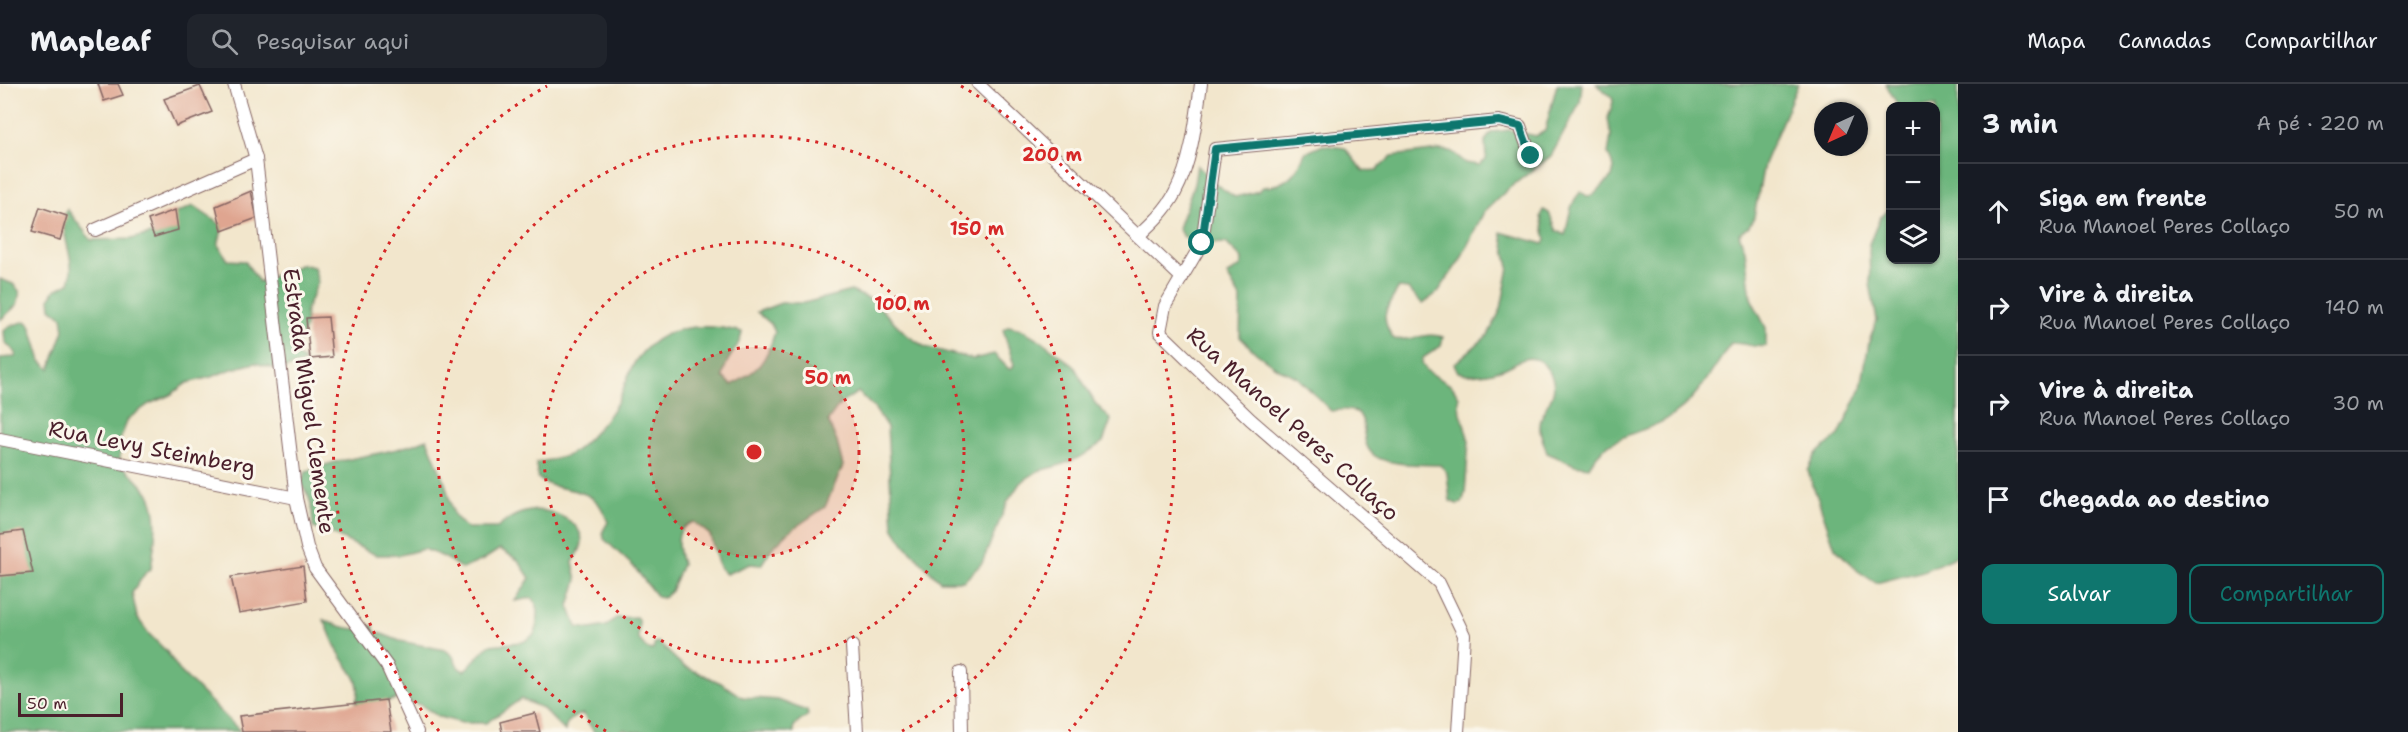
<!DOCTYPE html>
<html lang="pt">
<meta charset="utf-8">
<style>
:root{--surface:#171b24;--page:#20242c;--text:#f1f3f6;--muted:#9ea1a6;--line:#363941;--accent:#0f766e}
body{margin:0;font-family:"Shantell Sans",sans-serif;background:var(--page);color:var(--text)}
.controls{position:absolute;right:18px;top:18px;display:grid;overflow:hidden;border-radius:12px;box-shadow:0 2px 4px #0004}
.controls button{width:54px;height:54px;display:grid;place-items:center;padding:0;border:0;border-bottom:2px solid var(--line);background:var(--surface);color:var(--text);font:30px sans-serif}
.compass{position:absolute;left:1814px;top:18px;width:54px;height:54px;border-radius:50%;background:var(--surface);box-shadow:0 2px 4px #0004;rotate:224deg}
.scale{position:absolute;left:18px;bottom:15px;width:105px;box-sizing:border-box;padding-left:6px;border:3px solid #4a1f2b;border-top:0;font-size:16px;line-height:21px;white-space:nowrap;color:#4a1f2b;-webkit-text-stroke:4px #fbf7ec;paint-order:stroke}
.stop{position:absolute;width:18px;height:18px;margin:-14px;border:4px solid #0f766e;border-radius:50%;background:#fff}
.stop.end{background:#0f766e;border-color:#fff;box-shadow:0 2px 6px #0008}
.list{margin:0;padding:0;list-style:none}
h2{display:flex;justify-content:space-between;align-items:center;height:78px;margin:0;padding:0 24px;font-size:26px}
h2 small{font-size:20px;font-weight:400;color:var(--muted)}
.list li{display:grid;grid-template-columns:39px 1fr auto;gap:18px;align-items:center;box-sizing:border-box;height:96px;padding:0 24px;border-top:2px solid var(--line)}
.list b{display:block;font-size:22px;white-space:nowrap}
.list p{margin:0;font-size:20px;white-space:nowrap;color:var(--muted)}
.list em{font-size:20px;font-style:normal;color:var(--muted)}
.actions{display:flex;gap:12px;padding:18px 24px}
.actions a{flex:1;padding:14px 0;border:2px solid var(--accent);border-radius:12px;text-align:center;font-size:21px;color:var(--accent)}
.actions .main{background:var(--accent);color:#fff}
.icon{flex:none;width:33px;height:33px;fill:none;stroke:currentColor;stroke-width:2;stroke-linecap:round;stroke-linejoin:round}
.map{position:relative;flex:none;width:1958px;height:648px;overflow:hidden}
header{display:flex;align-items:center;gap:36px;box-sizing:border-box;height:84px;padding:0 30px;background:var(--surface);border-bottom:2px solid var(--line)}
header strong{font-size:28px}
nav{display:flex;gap:33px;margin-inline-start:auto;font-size:21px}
.search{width:420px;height:54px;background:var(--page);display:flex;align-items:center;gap:15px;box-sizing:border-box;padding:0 21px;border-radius:12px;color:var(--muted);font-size:22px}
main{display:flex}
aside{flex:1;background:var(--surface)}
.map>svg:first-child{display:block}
.forest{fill:#6cb57c;stroke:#5b6a54;stroke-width:1.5}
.building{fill:#dfa590}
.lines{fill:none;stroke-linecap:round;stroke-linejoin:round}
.minor-casing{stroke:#856563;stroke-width:14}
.minor{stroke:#fff;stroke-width:12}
.route{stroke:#0f766e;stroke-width:8}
.ring{fill:none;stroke:#d62828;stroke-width:3;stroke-dasharray:3 6}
.labels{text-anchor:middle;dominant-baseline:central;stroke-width:6;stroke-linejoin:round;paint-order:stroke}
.street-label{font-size:22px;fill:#4a1f2b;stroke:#fbf7ec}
.centre{fill:#d62828;stroke:#fbf7ec;stroke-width:3}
.ring-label{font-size:18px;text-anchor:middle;font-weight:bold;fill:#d62828;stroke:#fbf7ec;stroke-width:6;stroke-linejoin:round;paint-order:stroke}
</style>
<header>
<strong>Mapleaf</strong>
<div class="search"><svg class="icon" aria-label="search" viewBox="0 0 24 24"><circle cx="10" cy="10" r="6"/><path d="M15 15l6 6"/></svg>Pesquisar aqui</div>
<nav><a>Mapa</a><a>Camadas</a><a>Compartilhar</a></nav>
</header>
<main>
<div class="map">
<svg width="1958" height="648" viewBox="0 0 1958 648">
<rect width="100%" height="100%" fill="#fbf7ec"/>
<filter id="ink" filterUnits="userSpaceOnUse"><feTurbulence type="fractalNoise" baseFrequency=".0167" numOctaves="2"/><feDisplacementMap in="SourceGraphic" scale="12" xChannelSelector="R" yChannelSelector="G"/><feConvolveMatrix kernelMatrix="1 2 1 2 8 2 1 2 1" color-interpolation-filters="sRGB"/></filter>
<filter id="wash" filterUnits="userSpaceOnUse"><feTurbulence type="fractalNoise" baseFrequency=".008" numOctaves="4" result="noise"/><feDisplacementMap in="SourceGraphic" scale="24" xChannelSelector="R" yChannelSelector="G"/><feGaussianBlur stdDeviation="1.35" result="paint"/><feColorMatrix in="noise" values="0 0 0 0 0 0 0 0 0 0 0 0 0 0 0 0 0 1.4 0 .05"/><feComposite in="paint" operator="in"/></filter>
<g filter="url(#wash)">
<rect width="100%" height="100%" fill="#f2e6cc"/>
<!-- forest -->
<g class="forest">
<path d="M1557,0h25l-2,19 -29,53 -43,33 -24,23 -24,48 -22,32 -15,12 -15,-15 -9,-1c-13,20 -21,29 -5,51 18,3 32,-8 49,-2l-2,9 -18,12 -1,5 5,8 25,15 7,11v10l10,34 -4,52 -3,10 -5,1 -7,-3 -3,-28 -6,-8c-17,-1 -52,1 -66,-9 -24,-18 7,-53 -44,-45l-34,-34 -20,-9 -21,-15 -16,-16 1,-38 -14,-24 14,-9 1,-7 -16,-16c-21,0 -38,6 -48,-15l16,-44 3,-19 20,20 18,12 24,-6 4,-4c23,-1 34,-14 42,-34l18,-8 22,3 18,23 14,-1 15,-14 48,-6 11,1 15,12 13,2 7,-5 -1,-19 7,-9 17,-2 27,6 9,-5z"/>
<path d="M1596,0h202l-34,80 -10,53 -5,9 -10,8 6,16 6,48 15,30v18c-11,3 -23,-4 -35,-3 -16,24 -31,51 -54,69 -29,24 -69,18 -88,55l-14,-2 -28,-12c-2,-7 -6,-16 -7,-23 -2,-23 23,-33 10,-57 -4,-6 -6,-10 -12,-13 -14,-6 -23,5 -35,9 -15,5 -30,8 -45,3l-4,-8 34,-29 13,-26 8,-42 -8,-35 43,12 2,-4 -5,-24 3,-6 5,3 8,18 8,4c4,-14 4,-33 16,-43l6,4 6,-1 19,-18 2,-9 -6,-14 3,-18 -3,-18 5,-16 -1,-5z"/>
<path d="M1886,0h72v469l-3,4 -32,14 -47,12 -18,-12 -23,-23 -27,-77 8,-17 23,-19 22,-47 8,-46 8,-22 -7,-36 -1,-40 11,-26 10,-9v51h46v-154h-38z"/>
<path d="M193,122l30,20 -5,19 10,15 17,1 14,21 43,-18 12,3 4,15 -12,28 -1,19 -11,23 11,10 -24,8 -26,-7 -23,6 -21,8 -24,6 -17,12 -21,9 -21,15 -8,21v23c9,10 22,20 29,31 12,22 5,52 2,75l-5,3 -14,21 5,24 12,17 18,18 12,18 61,61 -240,1v-374l15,-1 1,-4 -11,-11 -1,-11 6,-5 16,-5 4,4 11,36 9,8 14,-39 -2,-13 -11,-9 -1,-10 5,-8 14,-7c9,-27 -13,-50 -2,-74l24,31 40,-1 24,-6 17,-18z"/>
<path d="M0,195l13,5 7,8 -3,13 -17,15z"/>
<path d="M851,207l21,9 36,36 17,11 48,12 21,-5 15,15h3l2,-4 -11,-35 6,-4 12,3 19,11 34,26 21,37 16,17 -8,22 -21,14 -21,9 -23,6 -18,12 -12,18 -26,62 -18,18h-24l-35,-36 -12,-18 -6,-100 -12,-18 -17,-17 -18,12 -12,17 9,21 6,24 -18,41 -35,24 -18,17 -11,17 -11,-1 -24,10 -7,-7 -9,-32 -16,-13c-21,5 -17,26 -12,42l-11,27 -8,7 -6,-1 -23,-30 -30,-28 -1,-8 5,-9c-3,-6 -6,-16 -12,-21 -16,-15 -42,-9 -58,-23l-2,-15c11,-3 27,-4 36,-10 14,-9 38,-37 46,-52 7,-13 10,-30 19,-42 26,-36 66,-37 105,-27 -1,16 -17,24 -19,45l9,8c27,-15 34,-23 43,-53l-4,-8 -14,-12 24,-9h23z"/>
<path d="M427,355l18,44 9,32 12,13h31c10,-8 19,-15 33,-17 17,-4 51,9 52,30 0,8 -5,14 -9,21l4,18 -8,26 8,21 14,2 15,-3 10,-8 20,-1 3,4 -1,17 9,11 6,1 2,-7 3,-1 25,24 38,17 21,14 36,3 29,11 1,4 -14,11v6h-160l-12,-3 -2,3h-26l-11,-18c-9,2 -17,7 -18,17l-23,-23 -21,-9 -35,24h-24l-23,-6 -18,-12 -24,-6 -23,6 -6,8 -12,-11c8,-24 -8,-31 -18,-51 -6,-10 -9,-21 -14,-31 16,7 33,13 50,5v6l26,10 45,9 7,5 7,13 5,3 25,-26 34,-3 12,-8c2,-12 7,-26 -3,-36l-17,3 15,-23 -12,-18 -18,-11 -17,11 -21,9 -18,-12 -20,-8 -24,6h-24l-44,-21 -19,-6c-1,-16 -1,-33 -13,-44l6,-12c39,-17 82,-16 121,-33z"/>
</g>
<g id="blocks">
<!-- building -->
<g class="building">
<path d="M98,0h20l5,11 -19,6z"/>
<path d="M200,2l12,26 -36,14 -12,-27z"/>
<path d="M251,107l6,27 -35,13 -6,-25z"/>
<path d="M40,123l27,9 -7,24 -28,-8z"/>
<path d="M175,126l3,20 -24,7 -6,-17z"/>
<path d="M328,233l4,40 -22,2 -4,-41z"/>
<path d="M23,447l10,42 -33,3v-42z"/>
<path d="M303,482l4,35 -68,12 -8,-36z"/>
<path d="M386,616l5,32h-149l-3,-16z"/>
<path d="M535,629l5,19h-38l-2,-10z"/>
</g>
</g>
</g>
<g filter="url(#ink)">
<use href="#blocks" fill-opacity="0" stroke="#856563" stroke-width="1.5"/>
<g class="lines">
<defs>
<g id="minor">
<path d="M234,0l22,75 40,339 11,49 8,21 72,98 30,66"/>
<path d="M978,0l204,194"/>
<path d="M95,146l161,-71"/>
<path d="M1138,152c14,-13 28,-26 37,-43 17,-32 21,-73 26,-109"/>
<path d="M0,355l296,59"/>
<path d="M852,562l5,86"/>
<path d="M961,588l1,60"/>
<path d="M1458,648l6,-97 -25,-52 -189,-164 -90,-87 5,-26 37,-63 13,-94 284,-28 21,5 11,30"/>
</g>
</defs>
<!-- minor casing -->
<use href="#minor" class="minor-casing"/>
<!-- minor -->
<use href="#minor" class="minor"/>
</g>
</g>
<g class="lines" filter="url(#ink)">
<!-- route -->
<path class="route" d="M1202,159l13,-94 284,-28 21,5 11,30"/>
</g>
<!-- distance rings -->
<circle cx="754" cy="368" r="105" fill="#d62828" fill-opacity=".12"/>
<g class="ring">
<circle cx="754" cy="368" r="105"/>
<circle cx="754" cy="368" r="210"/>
<path d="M606 647A316 316 0 1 1 902 647"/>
<path d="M439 647A421 421 0 0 1 547 2M961 2A421 421 0 0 1 1069 647"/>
</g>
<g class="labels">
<!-- street labels -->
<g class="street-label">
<text transform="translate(309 317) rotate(82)">Estrada Miguel Clemente</text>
<text transform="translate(1293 340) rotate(42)">Rua Manoel Peres Collaço</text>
<text transform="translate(152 364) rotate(11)">Rua Levy Steimberg</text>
</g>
</g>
<circle cx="754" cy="368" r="9" class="centre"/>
<g class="ring-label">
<text x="1052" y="77">200 m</text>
<text x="977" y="151">150 m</text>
<text x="902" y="226">100 m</text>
<text x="828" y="300">50 m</text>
</g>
</svg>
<div class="controls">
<button>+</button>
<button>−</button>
<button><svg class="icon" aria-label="layers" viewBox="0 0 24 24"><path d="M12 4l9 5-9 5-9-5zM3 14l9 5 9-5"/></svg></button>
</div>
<svg class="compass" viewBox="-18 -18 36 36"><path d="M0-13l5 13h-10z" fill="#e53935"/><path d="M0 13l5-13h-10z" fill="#9ea1a6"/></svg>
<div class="scale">50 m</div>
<div class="stop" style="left:1202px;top:159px"></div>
<div class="stop end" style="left:1531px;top:72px"></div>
</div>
<aside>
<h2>3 min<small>A pé · 220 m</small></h2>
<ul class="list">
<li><svg class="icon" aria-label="ahead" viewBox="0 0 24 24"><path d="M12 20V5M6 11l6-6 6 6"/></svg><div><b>Siga em frente</b><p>Rua Manoel Peres Collaço</p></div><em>50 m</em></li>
<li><svg class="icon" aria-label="right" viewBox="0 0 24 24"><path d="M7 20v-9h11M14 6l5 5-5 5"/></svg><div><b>Vire à direita</b><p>Rua Manoel Peres Collaço</p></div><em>140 m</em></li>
<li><svg class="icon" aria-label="right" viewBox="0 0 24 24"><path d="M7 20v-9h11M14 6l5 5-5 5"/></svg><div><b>Vire à direita</b><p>Rua Manoel Peres Collaço</p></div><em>30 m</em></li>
<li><svg class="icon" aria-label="arrive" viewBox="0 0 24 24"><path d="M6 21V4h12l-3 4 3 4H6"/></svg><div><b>Chegada ao destino</b></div></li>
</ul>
<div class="actions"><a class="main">Salvar</a><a>Compartilhar</a></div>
</aside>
</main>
